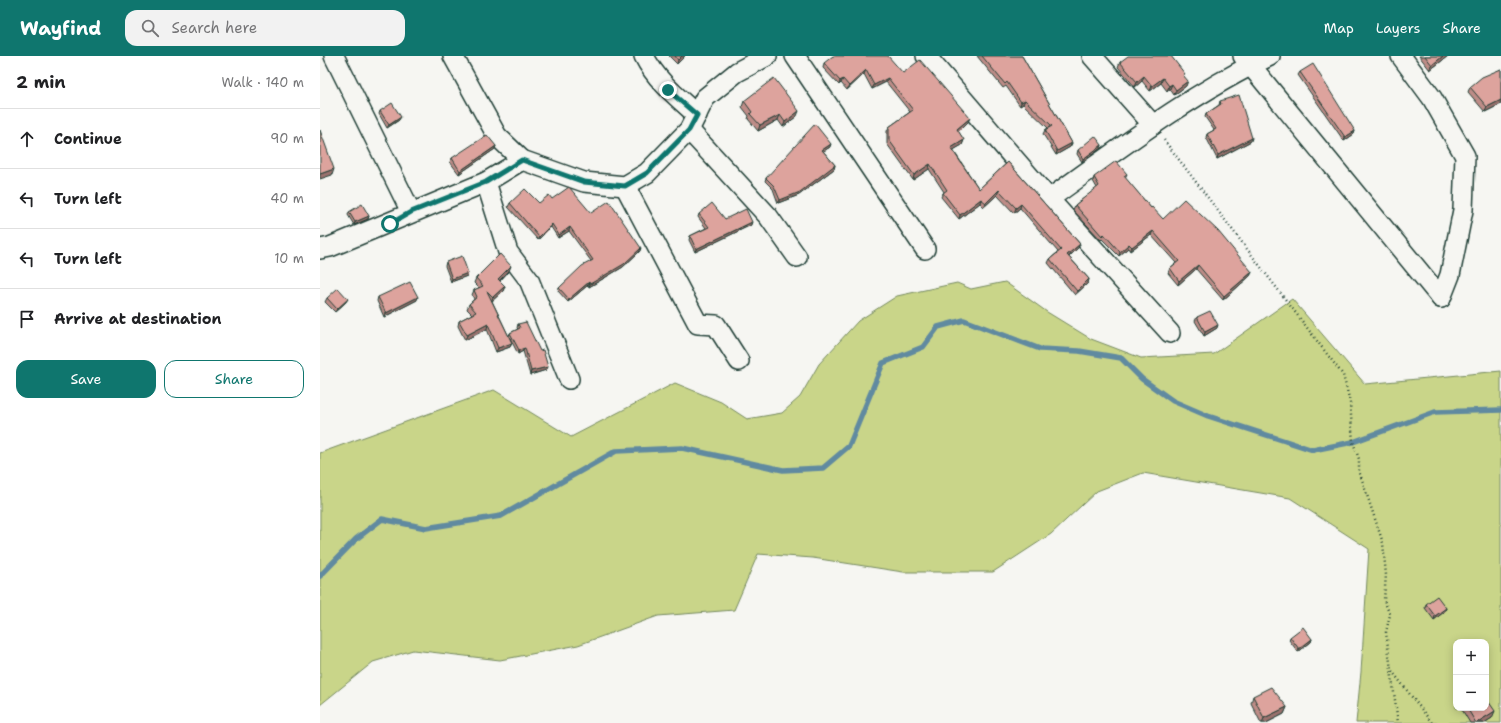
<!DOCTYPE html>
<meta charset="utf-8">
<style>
:root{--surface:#fff;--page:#f2f2f2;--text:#202124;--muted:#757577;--line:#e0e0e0;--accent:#0f766e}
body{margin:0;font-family:"Shantell Sans",sans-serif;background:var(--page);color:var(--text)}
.controls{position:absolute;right:12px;bottom:12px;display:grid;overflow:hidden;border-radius:8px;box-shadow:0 2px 10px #0003}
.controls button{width:36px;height:36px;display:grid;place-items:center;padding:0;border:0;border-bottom:1px solid var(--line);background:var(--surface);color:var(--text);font:20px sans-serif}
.stop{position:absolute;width:12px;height:12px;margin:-9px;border:3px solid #0f766e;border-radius:50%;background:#fff}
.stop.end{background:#0f766e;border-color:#fff;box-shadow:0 1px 4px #0008}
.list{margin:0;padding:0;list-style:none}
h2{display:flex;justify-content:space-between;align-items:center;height:52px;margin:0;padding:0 16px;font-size:17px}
h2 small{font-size:13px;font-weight:400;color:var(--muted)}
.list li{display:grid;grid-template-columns:26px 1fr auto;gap:12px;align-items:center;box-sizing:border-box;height:60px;padding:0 16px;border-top:1px solid var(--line)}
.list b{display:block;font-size:15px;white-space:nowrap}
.list em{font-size:13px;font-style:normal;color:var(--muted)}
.actions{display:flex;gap:8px;padding:12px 16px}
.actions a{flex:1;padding:9px 0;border:1px solid var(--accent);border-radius:12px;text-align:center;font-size:14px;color:var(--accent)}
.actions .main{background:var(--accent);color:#fff}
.icon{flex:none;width:22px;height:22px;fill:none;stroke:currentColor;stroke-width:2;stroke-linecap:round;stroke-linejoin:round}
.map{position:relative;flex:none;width:1181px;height:667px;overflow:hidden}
header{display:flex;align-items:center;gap:24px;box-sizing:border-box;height:56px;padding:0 20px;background:var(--accent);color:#fff}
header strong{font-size:19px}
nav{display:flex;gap:22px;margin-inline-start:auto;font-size:14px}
.search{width:280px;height:36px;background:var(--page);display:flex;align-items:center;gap:10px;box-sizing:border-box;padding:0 14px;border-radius:12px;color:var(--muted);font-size:15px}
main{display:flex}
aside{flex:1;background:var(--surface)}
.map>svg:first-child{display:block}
.green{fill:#c9d589;stroke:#74895e;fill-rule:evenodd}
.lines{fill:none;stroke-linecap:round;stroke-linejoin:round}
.stream{stroke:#618aa0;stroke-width:5.5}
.minor-casing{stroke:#1f3d34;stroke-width:22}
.path{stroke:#1f3d34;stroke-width:2.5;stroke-dasharray:1 3;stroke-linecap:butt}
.minor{stroke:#f6f6f2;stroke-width:19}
.wall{fill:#be8c87;stroke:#1f3d34}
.shaded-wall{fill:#9b726e;stroke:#1f3d34}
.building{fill:#dda39d;stroke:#1f3d34}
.route{stroke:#0f766e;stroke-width:5}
</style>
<header>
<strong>Wayfind</strong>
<div class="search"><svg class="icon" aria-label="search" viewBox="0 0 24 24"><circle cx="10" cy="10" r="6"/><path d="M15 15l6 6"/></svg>Search here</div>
<nav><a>Map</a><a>Layers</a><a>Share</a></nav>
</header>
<main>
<aside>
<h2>2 min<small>Walk · 140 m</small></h2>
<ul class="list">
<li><svg class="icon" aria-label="ahead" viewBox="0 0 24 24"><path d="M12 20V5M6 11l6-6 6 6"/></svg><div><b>Continue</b></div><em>90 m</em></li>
<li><svg class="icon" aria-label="left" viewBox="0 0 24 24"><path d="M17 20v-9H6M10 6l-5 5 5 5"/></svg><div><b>Turn left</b></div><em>40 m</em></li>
<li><svg class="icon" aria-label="left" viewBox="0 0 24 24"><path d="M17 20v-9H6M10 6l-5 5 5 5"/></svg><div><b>Turn left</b></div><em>10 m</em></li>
<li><svg class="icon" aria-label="arrive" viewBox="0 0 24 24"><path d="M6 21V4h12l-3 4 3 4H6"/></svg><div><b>Arrive at destination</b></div></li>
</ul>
<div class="actions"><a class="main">Save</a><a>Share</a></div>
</aside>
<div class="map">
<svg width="1181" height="667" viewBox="0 0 1181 667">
<rect width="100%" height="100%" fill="#f6f6f2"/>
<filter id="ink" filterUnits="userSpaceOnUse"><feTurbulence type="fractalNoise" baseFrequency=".025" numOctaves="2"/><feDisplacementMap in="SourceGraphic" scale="8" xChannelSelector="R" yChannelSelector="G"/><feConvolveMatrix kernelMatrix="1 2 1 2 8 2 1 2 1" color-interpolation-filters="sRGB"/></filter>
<g filter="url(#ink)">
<!-- green -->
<path class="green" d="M685,226l42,30 44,27 50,19 73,-4 78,-55 73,85 136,-13v352h-145l5,-51 8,-123 -79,-51 -147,-25 -46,18 -46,43 -58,38h-90l-90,-14 -55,-4 -24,56 -76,6 -80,29 -78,15 -87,-10 -40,12 -53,43v-252l174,-63 77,47 104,-54 46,19 26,17 35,-6 18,-16 19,-33 39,-43 39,-25 60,-13 14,6zM1136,586h30v66h-30z"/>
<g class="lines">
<!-- stream -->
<path class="stream" d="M0,520l36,-37 26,-20 44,9 75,-12 115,-65 66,-3 101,22 40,-2 26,-22 34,-83 40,-16 15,-20 26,-7 76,29 39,2 42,7 21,21 31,22 35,15 105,34 40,-8 82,-30 66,-2"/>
<defs>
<g id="minor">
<path d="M14,0l77,156"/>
<path d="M133,0l44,80 25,24"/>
<path d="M324,0c12,24 33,41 53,59"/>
<path d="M475,0l130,193"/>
<path d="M606,0l123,143c70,-50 143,-106 221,-143"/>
<path d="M772,0l61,69"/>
<path d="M923,0l198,242"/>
<path d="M1081,0l31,42 33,58 -2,54 -13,65 -9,23"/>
<path d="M369,74l79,86 29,41"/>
<path d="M166,126l22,70 21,28 40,99"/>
<path d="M305,130l73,138 18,1 23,36"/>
<path d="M729,143l121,134"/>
<path d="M0,193l10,-2 156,-65 36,-22 62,22 41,4 22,-13 42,-43 16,-32 32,-26 30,-16"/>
</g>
</defs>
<!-- minor casing -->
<use href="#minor" class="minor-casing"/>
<!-- path -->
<g class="path">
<path d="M844,84l179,235 7,27 3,40 6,17v12l24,72 3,32 -2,25 6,15 -4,17 12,91"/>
<path d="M1072,615l40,52"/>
</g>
<!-- minor -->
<use href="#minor" class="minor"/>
</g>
<!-- wall -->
<g class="wall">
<path d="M349,0h16l-8,8z"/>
<path d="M657,0h45l50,87 -2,4 -14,8 -13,-21 2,-4 3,-2 -25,-24 -3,2 -14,-20 -3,2z"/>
<path d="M1099,0h29l-18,14z"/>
<path d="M800,6l64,14 2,10 -12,9 -4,-6 -3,2 -6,-8 -11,8 -8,-10 -7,6 -17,-20z"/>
<path d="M504,7l79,10 65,49 -10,9 6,9 -2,5 -9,5 26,39 29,-27 72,82 -2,4 -9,9 20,22 -1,4 -13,12 -27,-32 2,-4 8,-7 -38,-44 -6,5 -17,-18 -13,12 -4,-4 -21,16 -18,-22 2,-4 1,-1 -15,-23 -16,11 -26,-36v-13l2,-4 21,-15 -24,-30 -14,7 -8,-15 -17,16 -6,-7 -2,2 -16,-17z"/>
<path d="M1181,13v35l-16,8 -17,-20 2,-5z"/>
<path d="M980,16l55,59 -1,3 -10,7 -46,-66z"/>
<path d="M424,45l53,15 -14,11 -5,-7 -20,11 -10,-12 1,-3 -7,-9z"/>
<path d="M900,45l31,40 -34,18 -11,-22 1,-3 7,-4 -9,-13 1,-3 13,-9z"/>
<path d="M60,55l19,9 -12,8 -8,-14z"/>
<path d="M782,89l-1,3 -19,14 -5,-8 1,-4z"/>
<path d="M176,90l-1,3 -36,25 -9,-12 2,-4z"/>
<path d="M510,91l-7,4 12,14 -1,4 -35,26 -21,8 -5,-14 -8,-8 1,-3z"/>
<path d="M807,118l-2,4 26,30 12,11 89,53 -2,4 -27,24 -27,-31 -18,16 -10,-12 2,-5 6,-5 -25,-28 -21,16 -2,-3 -9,8 -17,-17 -1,1 -28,-30 2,-5 22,-17 -4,-7 1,-4z"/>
<path d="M232,143l39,14 49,38 -17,16 -34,20 -1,-2 -20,17 -10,-11 1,-3 32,-27 -22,-30 -11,7 -7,-11 -13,13 -30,-33 2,-4h29z"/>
<path d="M29,156l20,4 -1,3 -14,6 -6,-10z"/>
<path d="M379,158l26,5 26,6 -56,27 -6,-12 1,-4 16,-8 -8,-11z"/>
<path d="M126,206l22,11 -1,3 -16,6 -6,-16z"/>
<path d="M189,215l-9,10 5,5 -2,5 -11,10 20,42 -2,4 -14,5 -9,-23 -22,11 -7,-14 1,-5 13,-7 -5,-5 2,-5 5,-5 -2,-4 2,-5 5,-2 -5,-5 2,-5z"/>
<path d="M58,241l39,3 -33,17 -7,-16z"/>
<path d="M7,242l19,4 -11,10 -10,-10z"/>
<path d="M877,261l20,11 -13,8 -9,-15z"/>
<path d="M198,268l30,43 -2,3 -16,5 -7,-24 -5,3 -9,-18 1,-3 8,-4 -1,-1z"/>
<path d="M1106,548l20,4 -1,3 -11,9 -9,-12z"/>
<path d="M970,581l22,2 -1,3 -13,10 -9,-12z"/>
<path d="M933,640l34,11 -3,7 -18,9h-5l-10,-20z"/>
<path d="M1141,652h25l6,10 -8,5h-14z"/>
</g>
<!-- shaded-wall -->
<g class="shaded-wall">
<path d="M362,0h3l-8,8 1,-4z"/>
<path d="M1123,0h5l-18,14 2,-5z"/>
<path d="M546,14l-2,4 -17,16 2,-4z"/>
<path d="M824,20l-2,5 -7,6 2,-5z"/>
<path d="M568,22l-2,4 -14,7 2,-4z"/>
<path d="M843,22l-2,5 -11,8 2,-5z"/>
<path d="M523,23l-2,4 -2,2 1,-4z"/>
<path d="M868,25l-2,5 -12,9 2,-5z"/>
<path d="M852,28l-2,5 -3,2 2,-5z"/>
<path d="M705,44l-2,4 -3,2 1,-4z"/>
<path d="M1181,44v4l-16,8 2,-5z"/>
<path d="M479,55l-2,5 -14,11 2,-5z"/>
<path d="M460,59l-2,5 -20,11 2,-6z"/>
<path d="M81,61l-2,3 -12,8 2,-3z"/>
<path d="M650,62l-2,4 -12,12 1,-5z"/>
<path d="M1035,75l-1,3 -10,7 1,-4z"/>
<path d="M932,82l-1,3 -34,18 1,-4z"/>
<path d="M644,84l-2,5 -12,7 1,-4z"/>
<path d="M752,87l-2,4 -14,8 1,-4z"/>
<path d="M511,88l-1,3 -9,6 1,-3z"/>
<path d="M782,89l-1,3 -19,14 1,-3z"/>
<path d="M176,90l-1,3 -36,25 1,-3z"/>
<path d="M610,108l-1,5 -16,11 1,-5z"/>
<path d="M515,109l-1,4 -35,26 -21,8 2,-3z"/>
<path d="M14,113l-2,6 -12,4v-5z"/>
<path d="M679,134l-2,5 -13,12 2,-4z"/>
<path d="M661,143l-1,4 -21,16 1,-4z"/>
<path d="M701,148l-1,4 -6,5 2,-5z"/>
<path d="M49,160l-1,3 -14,6 1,-3z"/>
<path d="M432,166l-1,3 -56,27 1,-3z"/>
<path d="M232,168l-1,3 -13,13 1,-3z"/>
<path d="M250,171l-1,4 -11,7 1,-3z"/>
<path d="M833,175l-2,4 -21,16 2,-4z"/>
<path d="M760,188l-2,4 -12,11 1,-4z"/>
<path d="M809,188l-1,4 -9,8 1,-4z"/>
<path d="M321,192l-1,3 -17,16 -34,20 1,-3z"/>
<path d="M878,209l-2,4 -18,16 1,-4z"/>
<path d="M191,210l-2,5 -13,13 2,-5z"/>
<path d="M932,216l-2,4 -27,24 1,-4z"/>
<path d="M148,217l-1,3 -16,6 1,-3z"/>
<path d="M769,223l-1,4 -13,12 2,-4z"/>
<path d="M269,226l-1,3 -20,17 1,-3z"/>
<path d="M185,230l-2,5 -12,11 2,-5z"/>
<path d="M98,241l-1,3 -33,17 2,-4z"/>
<path d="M28,243l-2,3 -11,10 2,-3z"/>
<path d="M168,268l-1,5 -22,11 2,-5z"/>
<path d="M898,269l-1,3 -13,8 1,-4z"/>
<path d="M192,287l-2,4 -14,5 2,-4z"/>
<path d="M205,292l-2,3 -5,3 1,-4z"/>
<path d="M228,311l-2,3 -16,5 1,-4z"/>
<path d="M1126,552l-1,3 -11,9 1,-4z"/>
<path d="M992,583l-1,3 -13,10 1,-3z"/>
<path d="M967,651l-3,7 -18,9h-4l2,-5z"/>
<path d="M1175,655l-3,7 -8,5h-8z"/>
</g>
<!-- building -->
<g class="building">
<path d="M355,0h7l-4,4z"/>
<path d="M513,0h55l15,17 17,-13 50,58 -13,11 7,11 -13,8 28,41 29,-27 72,82 -13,11 22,24 -12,12 -27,-32 11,-9 -40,-46 -5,4 -17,-18 -13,13 -5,-4 -21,16 -17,-22 4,-3 -17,-26 -16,11 -25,-35v-13l24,-17 -25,-32 -14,7 -8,-15 -17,16 -6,-7 -3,2 -16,-18z"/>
<path d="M662,0h40l50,87 -15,8 -12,-21 7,-4 -27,-26 -4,2 -14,-20 -2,2z"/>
<path d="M808,0h43l14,18 -2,1 5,6 -12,9 -4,-6 -3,2 -6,-8 -11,8 -8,-10 -7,6 -17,-20z"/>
<path d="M1105,0h18l-11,9z"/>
<path d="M993,8l42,67 -10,6 -45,-65z"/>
<path d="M1181,13v31l-14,7 -17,-20 12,-10z"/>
<path d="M454,22l25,33 -14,11 -5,-7 -20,10 -10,-11 2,-2 -8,-11z"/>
<path d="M919,39l13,43 -34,17 -11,-21 9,-5 -10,-15 15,-10 -1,-3z"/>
<path d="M72,47l9,14 -12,8 -9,-14z"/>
<path d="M495,68l16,20 -9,6 13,15 -35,27 -20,8 -6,-14 -8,-8z"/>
<path d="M0,74l14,39 -14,5z"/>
<path d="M167,79l9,11 -36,25 -8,-13z"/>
<path d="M775,80l7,9 -19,14 -5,-9z"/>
<path d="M796,105l11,13 -3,2 27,32 1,-1 11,12 21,-20 34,32 34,41 -28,24 -26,-31 -19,16 -9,-13 9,-7 -26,-30 -21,16 -3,-3 -9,8 -16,-18 -2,2 -27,-31 24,-19 -5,-9z"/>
<path d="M249,131l22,26 18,-12 32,47 -17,16 -34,20 -1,-2 -20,17 -10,-11 23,-22 11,-6 -23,-33 -11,8 -7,-11 -13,13 -29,-34 15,-14 14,14 10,-8 3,4z"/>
<path d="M392,147l13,16 21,-10 6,13 -56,27 -6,-13 19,-9 -10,-13z"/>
<path d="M42,148l7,12 -14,6 -6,-10z"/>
<path d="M180,198l11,12 -13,13 7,7 -12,11 -6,-6 25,52 -14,5 -10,-24 -21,11 -8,-14 17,-9 -7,-8 8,-7 -3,-7 9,-4 -7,-8z"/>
<path d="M142,200l6,17 -16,6 -6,-17z"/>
<path d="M90,226l8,15 -32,16 -8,-16z"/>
<path d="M18,232l10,11 -11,10 -10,-11z"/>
<path d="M890,255l8,14 -13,7 -8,-15z"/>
<path d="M206,266l14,29 3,-1 5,17 -17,4 -6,-23 -6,2 -9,-17 10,-5 -2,-4z"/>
<path d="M1117,540l9,12 -11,8 -9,-12z"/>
<path d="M983,571l9,12 -13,10 -9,-12z"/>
<path d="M951,631l16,20 -23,11 -11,-22z"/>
<path d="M1166,642l9,13 -19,12 -9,-15h19z"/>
</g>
</g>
<g class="lines" filter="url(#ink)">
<!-- route -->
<path class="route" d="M70,168l21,-12 75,-30 36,-22 62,22 41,4 22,-13 42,-43 8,-15 -29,-25"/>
</g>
</svg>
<div class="controls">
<button>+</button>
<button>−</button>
</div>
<div class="stop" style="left:70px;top:168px"></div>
<div class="stop end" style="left:348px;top:34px"></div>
</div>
</main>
